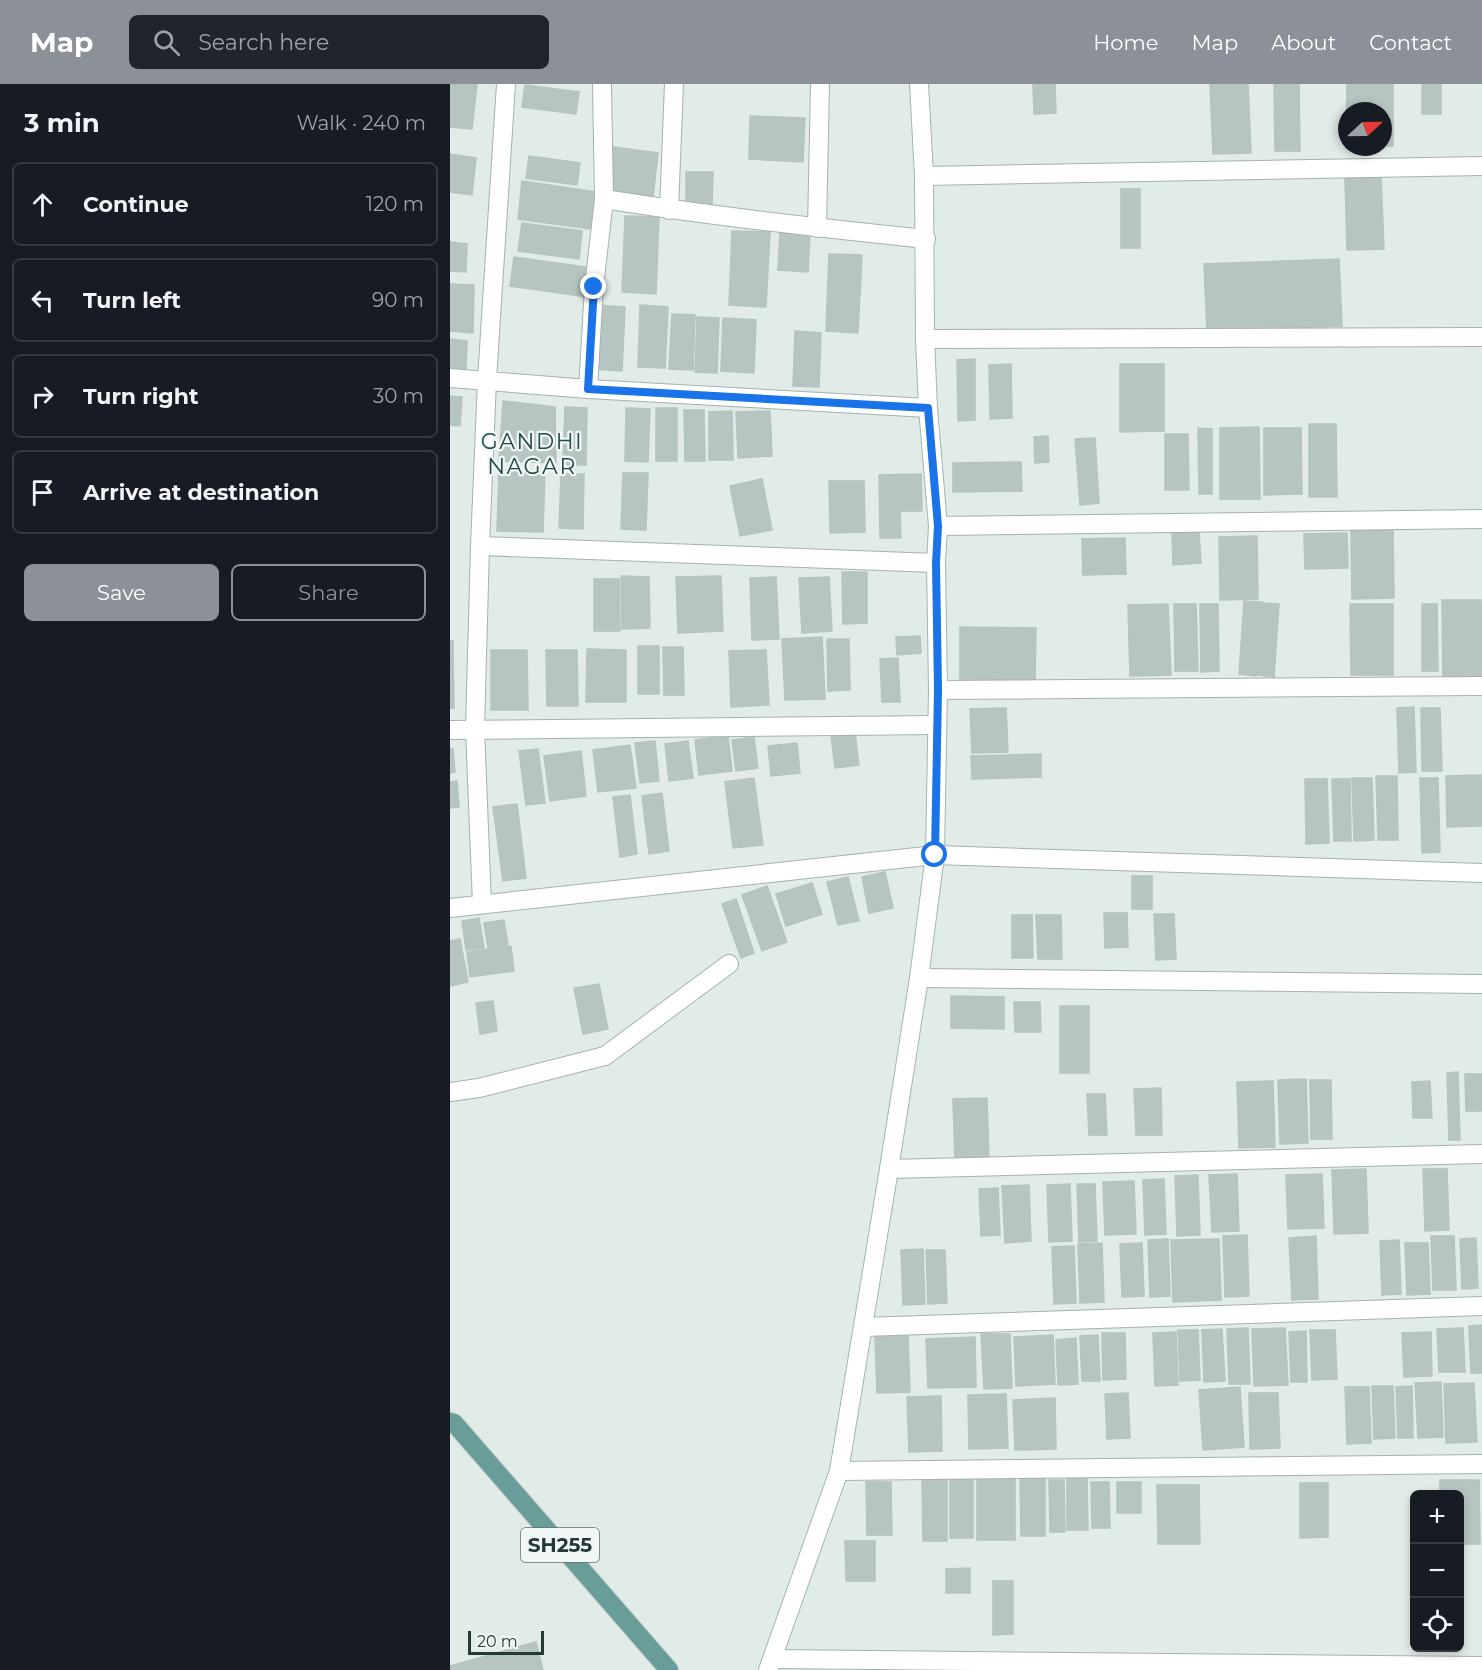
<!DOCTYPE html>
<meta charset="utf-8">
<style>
:root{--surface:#171b24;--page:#20242c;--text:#f1f3f6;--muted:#9ea1a6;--line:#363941;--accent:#8c9099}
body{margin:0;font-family:Montserrat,sans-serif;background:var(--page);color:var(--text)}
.controls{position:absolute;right:18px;bottom:18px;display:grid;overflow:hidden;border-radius:9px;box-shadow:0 3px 9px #0003}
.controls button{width:54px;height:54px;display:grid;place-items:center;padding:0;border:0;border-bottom:2px solid var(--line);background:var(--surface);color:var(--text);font:30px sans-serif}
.compass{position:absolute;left:888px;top:18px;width:54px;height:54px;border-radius:50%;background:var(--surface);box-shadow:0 3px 9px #0003;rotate:68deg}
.scale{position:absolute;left:18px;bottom:15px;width:76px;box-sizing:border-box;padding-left:6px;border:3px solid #233a39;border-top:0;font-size:16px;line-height:21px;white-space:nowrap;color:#233a39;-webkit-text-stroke:4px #f1f7f6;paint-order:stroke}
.stop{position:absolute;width:18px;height:18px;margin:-14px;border:4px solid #1a73e8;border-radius:50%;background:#fff}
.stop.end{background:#1a73e8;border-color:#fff;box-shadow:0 2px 6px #0008}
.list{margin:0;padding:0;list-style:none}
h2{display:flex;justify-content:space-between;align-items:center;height:78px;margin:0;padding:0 24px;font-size:26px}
h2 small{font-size:20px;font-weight:400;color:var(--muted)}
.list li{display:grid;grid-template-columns:39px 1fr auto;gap:18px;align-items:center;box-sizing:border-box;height:84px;margin:0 12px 12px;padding:0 12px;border:2px solid var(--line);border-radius:9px}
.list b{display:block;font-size:22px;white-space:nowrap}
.list em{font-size:20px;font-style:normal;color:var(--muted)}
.actions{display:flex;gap:12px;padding:18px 24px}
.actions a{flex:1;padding:14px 0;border:2px solid var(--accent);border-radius:9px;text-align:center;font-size:21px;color:var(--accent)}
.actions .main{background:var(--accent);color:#fff}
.icon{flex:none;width:33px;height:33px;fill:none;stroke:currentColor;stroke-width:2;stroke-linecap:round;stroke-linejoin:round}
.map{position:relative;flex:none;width:1032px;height:1586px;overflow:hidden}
header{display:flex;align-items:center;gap:36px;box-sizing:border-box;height:84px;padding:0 30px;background:var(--accent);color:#fff}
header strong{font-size:28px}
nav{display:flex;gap:33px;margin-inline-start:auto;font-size:21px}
.search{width:420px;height:54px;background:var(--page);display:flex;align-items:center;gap:15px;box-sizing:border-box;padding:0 21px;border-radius:9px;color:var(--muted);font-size:22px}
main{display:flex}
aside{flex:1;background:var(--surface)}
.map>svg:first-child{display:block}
.building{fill:#b7c5c2;stroke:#b4c4c0;stroke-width:1.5}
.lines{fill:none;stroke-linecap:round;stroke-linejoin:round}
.street-casing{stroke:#a4b2b0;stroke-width:20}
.secondary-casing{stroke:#a1b6b2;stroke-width:20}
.primary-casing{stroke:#c1c8c8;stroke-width:20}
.street{stroke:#fff;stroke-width:18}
.secondary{stroke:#fff;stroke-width:18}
.primary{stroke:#689d9a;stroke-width:18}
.route{stroke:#1a73e8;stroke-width:8}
.labels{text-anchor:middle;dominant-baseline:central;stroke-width:4.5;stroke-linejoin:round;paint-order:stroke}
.shield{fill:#f1f7f6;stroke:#617372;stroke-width:1.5}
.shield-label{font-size:20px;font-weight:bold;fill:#233a39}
.neighbourhood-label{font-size:22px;letter-spacing:1.5px;fill:#204b49;stroke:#f1f7f6}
</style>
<header>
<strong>Map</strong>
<div class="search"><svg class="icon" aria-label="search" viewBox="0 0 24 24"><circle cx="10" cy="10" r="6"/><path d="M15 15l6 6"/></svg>Search here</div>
<nav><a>Home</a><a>Map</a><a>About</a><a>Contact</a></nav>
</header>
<main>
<aside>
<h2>3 min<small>Walk · 240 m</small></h2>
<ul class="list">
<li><svg class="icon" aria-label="ahead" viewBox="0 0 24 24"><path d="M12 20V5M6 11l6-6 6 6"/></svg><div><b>Continue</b></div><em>120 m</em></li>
<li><svg class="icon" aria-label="left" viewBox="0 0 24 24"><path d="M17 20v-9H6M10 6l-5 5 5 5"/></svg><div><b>Turn left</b></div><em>90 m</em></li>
<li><svg class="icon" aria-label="right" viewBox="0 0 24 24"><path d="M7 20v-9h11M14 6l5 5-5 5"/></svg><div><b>Turn right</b></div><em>30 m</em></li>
<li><svg class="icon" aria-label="arrive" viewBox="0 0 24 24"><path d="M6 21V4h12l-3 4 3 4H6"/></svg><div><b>Arrive at destination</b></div></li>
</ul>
<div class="actions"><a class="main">Save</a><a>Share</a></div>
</aside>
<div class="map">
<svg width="1032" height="1586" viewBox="0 0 1032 1586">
<rect width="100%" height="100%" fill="#e1ebe8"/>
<!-- building -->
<g class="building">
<path d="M0,0h27l-5,45 -22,-2z"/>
<path d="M583,0h22l1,29 -22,1z"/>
<path d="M760,0h38l3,69 -38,1z"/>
<path d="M824,0h25l1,67h-25z"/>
<path d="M897,0h46v62h-10v-35h-36l-1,35z"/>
<rect x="972" y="0" width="19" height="30"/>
<path d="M75,1l54,7 -3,22 -54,-7z"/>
<path d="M300,32l55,2 -2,44 -54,-3z"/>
<path d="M163,63l45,6 -5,44 -45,-6z"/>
<path d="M0,70l26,4 -4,37 -22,-3z"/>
<path d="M79,72l51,7 -3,22 -51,-7z"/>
<path d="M236,88h27l-1,33 -26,-1z"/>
<path d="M931,92l3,73 -37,1 -2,-72z"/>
<path d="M72,97l74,11 -5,37 -73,-10z"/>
<rect x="671" y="105" width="19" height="59"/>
<path d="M175,132l34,1 -3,77 -34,-2z"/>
<path d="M72,139l60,8 -3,28 -61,-8z"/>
<path d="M282,147l38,1 -4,75 -37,-2z"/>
<path d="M330,147l30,2 -2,39 -30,-2z"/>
<path d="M0,158l17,2 -1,28 -16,-1z"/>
<path d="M379,170l33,1 -4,78 -32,-2z"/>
<path d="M64,173l78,11 -5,29 -77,-11z"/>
<path d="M889,175l3,67 -135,5 -3,-67z"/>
<path d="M0,200l24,1 -1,48 -23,-2z"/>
<path d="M147,221l28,2 -3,64 -29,-2z"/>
<path d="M190,221l28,2 -3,61 -27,-1z"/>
<path d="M222,230l23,1 -2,55 -24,-1z"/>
<path d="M247,233l22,1 -2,55 -22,-1z"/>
<path d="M273,234l33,2 -2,53 -33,-2z"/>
<path d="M345,247l26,2 -2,54 -26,-1z"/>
<path d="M0,255l17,2 -1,29 -16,-1z"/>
<path d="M525,275v61l-17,1 -1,-61z"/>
<path d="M561,280l1,54 -22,1 -1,-54z"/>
<path d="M670,280h44v67l-44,1z"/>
<path d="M0,312l12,1 -2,29 -10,-1z"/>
<path d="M53,317l52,6 1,56 -57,-2z"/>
<path d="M115,323l22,1 -1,57h-23z"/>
<path d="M176,324l24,1 -2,53 -23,-1z"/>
<rect x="206" y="324" width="21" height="53"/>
<path d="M234,326h20l1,51h-20z"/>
<path d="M282,327l1,49h-24v-48z"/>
<path d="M320,327l2,45 -34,2 -2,-46z"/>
<path d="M859,340h27l1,73h-28z"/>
<path d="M809,343l1,72h-40v-71z"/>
<path d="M748,344l14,1v65h-13z"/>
<path d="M814,344h37l1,66 -38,1z"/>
<path d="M715,350h23l1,56h-24z"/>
<path d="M598,352l1,26 -14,1 -1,-26z"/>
<path d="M645,354l4,65 -19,2 -5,-66z"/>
<path d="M571,378l1,29 -69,1v-29z"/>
<path d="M49,386l46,1 -2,61 -46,-1z"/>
<path d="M173,389h25l-2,57 -25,-1z"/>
<path d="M111,390h23l-1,55 -24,-1z"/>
<path d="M471,390l1,37h-22l1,27h-21l-1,-63z"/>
<path d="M312,395l10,51 -32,6 -10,-50z"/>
<path d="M379,397h35l1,51 -35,1z"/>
<path d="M943,445l1,69 -42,1 -1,-69z"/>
<path d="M749,448l2,31 -28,2 -1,-32z"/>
<path d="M897,449l1,35 -43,1 -1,-35z"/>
<path d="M807,452l1,63 -38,1 -1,-63z"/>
<path d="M675,454l1,36 -43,1 -1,-36z"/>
<path d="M392,488h25v51l-24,1z"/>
<path d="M171,492l28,1 1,51 -28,1z"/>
<path d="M271,492l2,55 -45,2 -2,-56z"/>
<path d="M326,493l3,62 -27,1 -2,-62z"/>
<path d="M379,493l3,54 -30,2 -3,-55z"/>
<path d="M144,495h25l1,52h-26z"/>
<path d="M992,516h39l1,77h-39z"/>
<path d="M794,517l18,1 -6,74 -17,-2z"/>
<path d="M813,519l16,1 -5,73 -17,-2z"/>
<path d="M718,520l3,71 -41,1 -2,-71z"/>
<path d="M724,520h22l2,67h-23z"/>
<path d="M750,520h18l1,67 -18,1z"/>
<path d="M900,520h43v71h-42z"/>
<path d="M972,520h15l1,67h-16z"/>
<path d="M510,543l76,1 -1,52 -75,-1z"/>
<path d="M470,552l1,17 -24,2 -1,-18z"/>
<path d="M372,553l3,62 -40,1 -3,-61z"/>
<path d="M377,555h22l1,51 -22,1z"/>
<path d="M0,557h3l1,67h-4z"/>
<rect x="188" y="562" width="21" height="48"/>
<path d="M213,563h20l1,48h-20z"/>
<path d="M137,565l39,1v52h-40z"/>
<path d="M41,566h36l1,60h-37z"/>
<path d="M96,566h31l1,56h-31z"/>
<path d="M316,566l3,55 -38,2 -2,-56z"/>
<path d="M448,574l2,44h-18l-2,-43z"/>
<path d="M964,623l2,65 -17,1 -2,-65z"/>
<path d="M556,624l2,44 -36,1 -2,-44z"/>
<path d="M971,624h19l2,63h-20z"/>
<path d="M405,649l4,32 -24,3 -4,-32z"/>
<path d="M278,652l4,35 -33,4 -4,-35z"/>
<path d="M304,653l4,31 -22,3 -4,-31z"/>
<path d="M205,657l4,40 -19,2 -5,-40z"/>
<path d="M238,657l5,37 -24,3 -4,-37z"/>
<path d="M347,659l3,30 -29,3 -3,-30z"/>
<path d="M180,661l6,43 -38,4 -5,-42z"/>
<path d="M0,665h3l2,23 -5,1z"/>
<path d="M88,665l7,54 -19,2 -7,-54z"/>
<path d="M131,667l5,45 -36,5 -6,-45z"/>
<path d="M591,670v23l-69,2 -1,-23z"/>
<path d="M1031,691l1,51 -35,1 -1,-51z"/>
<path d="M926,692h21l1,64h-20z"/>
<path d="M304,694l9,67 -30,3 -8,-66z"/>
<path d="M902,694h20l2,62 -20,1z"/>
<path d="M970,694h18l2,74 -18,1z"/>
<path d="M855,695h22l2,64 -23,1z"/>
<path d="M882,695h18l1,62h-17z"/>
<path d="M7,697l2,26 -9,1v-26z"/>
<path d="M212,709l7,58 -20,3 -7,-58z"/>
<path d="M180,711l7,59 -17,3 -7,-60z"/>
<path d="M67,720l9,74 -23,3 -10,-74z"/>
<path d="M435,788l8,36 -24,5 -7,-36z"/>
<rect x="682" y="792" width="20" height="33"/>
<path d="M398,793l11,44 -21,4 -11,-43z"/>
<path d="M362,799l10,31 -36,12 -10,-32z"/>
<path d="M317,802l20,56 -25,9 -20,-56z"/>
<path d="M286,815l18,54 -13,5 -19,-54z"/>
<path d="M654,829h23l1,34 -23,1z"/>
<path d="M704,830h20l2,45 -20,1z"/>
<path d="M562,831h20l1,43h-21z"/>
<path d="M586,831h25l1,44h-24z"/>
<path d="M29,834l5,30 -18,2 -4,-29z"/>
<path d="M54,836l4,25 -20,3 -4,-25z"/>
<path d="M10,855l8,43 -18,4v-45z"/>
<path d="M61,862l3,25 -44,6 -3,-25z"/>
<path d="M149,900l9,45 -25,5 -9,-46z"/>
<path d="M501,912l53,1v32l-53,-1z"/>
<path d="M43,917l4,30 -17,3 -4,-31z"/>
<path d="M564,918h26l1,30h-26z"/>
<rect x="610" y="922" width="29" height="67"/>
<path d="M1008,988l2,68h-11l-2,-67z"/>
<path d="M1015,990h17v37h-16z"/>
<path d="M856,995l2,64 -28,1 -2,-64z"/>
<path d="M860,996h21l1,59h-21z"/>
<path d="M823,997l2,66 -36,1 -2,-66z"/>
<path d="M980,997l2,37h-19l-1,-36z"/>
<path d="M711,1004l1,47h-26l-2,-46z"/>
<path d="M637,1010h18l2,41h-18z"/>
<path d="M537,1014l2,62 -34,1 -2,-62z"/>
<path d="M916,1085l2,64 -34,1 -2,-64z"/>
<path d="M973,1085h24l2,61 -24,1z"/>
<path d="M787,1090l2,57 -27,1 -3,-57z"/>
<path d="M872,1090l2,54 -36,1 -2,-54z"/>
<path d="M748,1091l2,60 -23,1 -2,-60z"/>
<path d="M714,1095l2,55 -21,1 -2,-55z"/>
<path d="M684,1097l2,53 -31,1 -2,-53z"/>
<path d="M620,1100l2,57 -23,1 -2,-57z"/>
<path d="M627,1100h18l2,57 -18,1z"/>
<path d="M579,1101l2,56 -26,2 -3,-57z"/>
<path d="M548,1104l2,47 -19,1 -2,-47z"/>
<path d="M797,1151l2,61 -24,1 -2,-61z"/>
<path d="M866,1152l2,63 -26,1 -3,-62z"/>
<path d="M981,1152h23l2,54h-23z"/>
<path d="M1026,1154l2,50 -16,1 -2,-50z"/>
<path d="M718,1155l2,57 -20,1 -2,-57z"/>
<path d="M769,1155l2,61 -48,2 -2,-62z"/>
<path d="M949,1156l2,54 -19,1 -2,-54z"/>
<path d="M652,1159l2,59 -24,1 -2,-59z"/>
<path d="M692,1159l2,53 -22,1 -2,-53z"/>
<path d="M955,1159h23l2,51 -23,1z"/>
<path d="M624,1162l2,57 -22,1 -2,-57z"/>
<path d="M473,1165l2,55 -22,1 -2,-55z"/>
<path d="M476,1166h19l2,53 -19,1z"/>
<path d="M1032,1241v48h-11l-2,-47z"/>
<path d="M798,1244l2,56h-21l-2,-55z"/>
<path d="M835,1244l3,57 -34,1 -2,-57z"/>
<path d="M1013,1244l2,44h-26l-2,-43z"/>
<path d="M772,1245l3,52 -21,1 -2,-52z"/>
<path d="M728,1246h20l2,50 -20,1z"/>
<path d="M860,1246h25l2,49 -25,1z"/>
<path d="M856,1247l1,51h-16l-2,-50z"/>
<path d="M726,1248l2,53 -23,1 -2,-53z"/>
<path d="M981,1248l1,44 -28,1 -2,-44z"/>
<path d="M652,1249h23l1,46 -23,1z"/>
<path d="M531,1250h29l2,54 -28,1z"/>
<path d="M603,1251l2,49 -39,2 -2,-49z"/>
<path d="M648,1251l2,46h-18l-2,-45z"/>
<path d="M458,1252l2,56 -33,1 -2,-56z"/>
<path d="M525,1253l1,50 -48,1 -2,-49z"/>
<path d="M626,1254l2,46 -20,1 -2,-45z"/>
<path d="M991,1298l2,55 -25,1 -3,-55z"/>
<path d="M1024,1299l3,59 -31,1 -2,-59z"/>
<path d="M922,1302h21l2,52 -21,1z"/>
<path d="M962,1302l1,52h-15l-2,-51z"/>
<path d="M790,1303l4,60 -41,3 -4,-60z"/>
<path d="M895,1303h24l2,56 -24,1z"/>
<path d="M678,1309l2,45 -23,1 -2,-45z"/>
<path d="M799,1309h29l2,55 -30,1z"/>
<path d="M556,1310l2,54 -39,1 -1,-54z"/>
<path d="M491,1312l1,55 -33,1 -2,-55z"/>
<path d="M605,1314l1,51 -41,1 -2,-50z"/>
<path d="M472,1393h25v64h-24z"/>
<path d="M523,1393v61h-23v-60z"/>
<rect x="527" y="1393" width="38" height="63"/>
<path d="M570,1394h25v58h-24z"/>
<path d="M617,1395h20l1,51h-21z"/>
<path d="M599,1396h15l1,52h-15z"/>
<path d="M990,1396h39l1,64h-20v-50h-20z"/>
<path d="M416,1398h25l1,53h-25z"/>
<path d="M641,1398h18l1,46h-18z"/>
<rect x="667" y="1398" width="24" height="31"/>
<path d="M850,1399h28v54l-28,1z"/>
<path d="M707,1401h42l1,59h-42z"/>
<path d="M395,1457h30v40h-29z"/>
<path d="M520,1484v25h-24v-24z"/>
<path d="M543,1497h20v53l-20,1z"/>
<path d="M86,1558l7,28h-93v-4z"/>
</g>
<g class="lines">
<defs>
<g id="street">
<path d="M474,92l558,-10"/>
<path d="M154,115c107,17 214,29 322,40"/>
<path d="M219,126l5,-126"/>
<path d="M367,144l3,-144"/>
<path d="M475,255l557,-2"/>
<path d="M0,294l138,11 340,19"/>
<path d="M138,305l6,-102 10,-88 -2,-115"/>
<path d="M488,442l544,-7"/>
<path d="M30,462l456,17"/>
<path d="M488,606l544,-4"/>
<path d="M0,646l487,-5"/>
<path d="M32,820l-7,-175 5,-183 7,-166 19,-296"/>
<path d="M0,824l485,-53 547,18"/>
<path d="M469,894l563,6"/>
<path d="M0,1008l29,-4 126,-32 124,-92"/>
<path d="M439,1085l593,-15"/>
<path d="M414,1243l618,-21"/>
<path d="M389,1387l643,-7"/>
<path d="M322,1575l710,7"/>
</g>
<path id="secondary" d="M318,1586l71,-199 50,-302 30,-191 16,-123 3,-165 -2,-127 2,-37 -10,-118 -3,-69 -1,-163 -5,-92"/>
<path id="primary" d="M0,1338l4,1 215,247"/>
</defs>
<!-- street casing -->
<use href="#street" class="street-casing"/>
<!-- secondary casing -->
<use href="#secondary" class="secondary-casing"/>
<!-- primary casing -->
<use href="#primary" class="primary-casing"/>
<!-- street -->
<use href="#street" class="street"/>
<!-- secondary -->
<use href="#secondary" class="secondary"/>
<!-- primary -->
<use href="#primary" class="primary"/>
</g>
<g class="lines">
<!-- route -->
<path class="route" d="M144,203l-6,102 340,19 10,118 -2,37 2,127 -3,165"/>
</g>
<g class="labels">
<!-- shield labels -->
<rect class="shield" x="71" y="1444" width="78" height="34" rx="4.5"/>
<g class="shield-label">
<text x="110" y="1461">SH255</text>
</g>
<!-- neighbourhood labels -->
<g class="neighbourhood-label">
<text x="82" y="357">GANDHI<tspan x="82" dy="25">NAGAR</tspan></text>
</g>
</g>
</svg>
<div class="controls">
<button>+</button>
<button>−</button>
<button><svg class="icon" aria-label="locate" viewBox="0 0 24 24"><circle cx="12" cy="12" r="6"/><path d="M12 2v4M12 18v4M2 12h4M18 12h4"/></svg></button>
</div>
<svg class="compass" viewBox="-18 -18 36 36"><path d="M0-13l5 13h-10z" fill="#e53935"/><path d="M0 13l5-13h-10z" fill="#9ea1a6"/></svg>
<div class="scale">20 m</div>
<div class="stop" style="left:485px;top:771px"></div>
<div class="stop end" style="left:144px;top:203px"></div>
</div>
</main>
